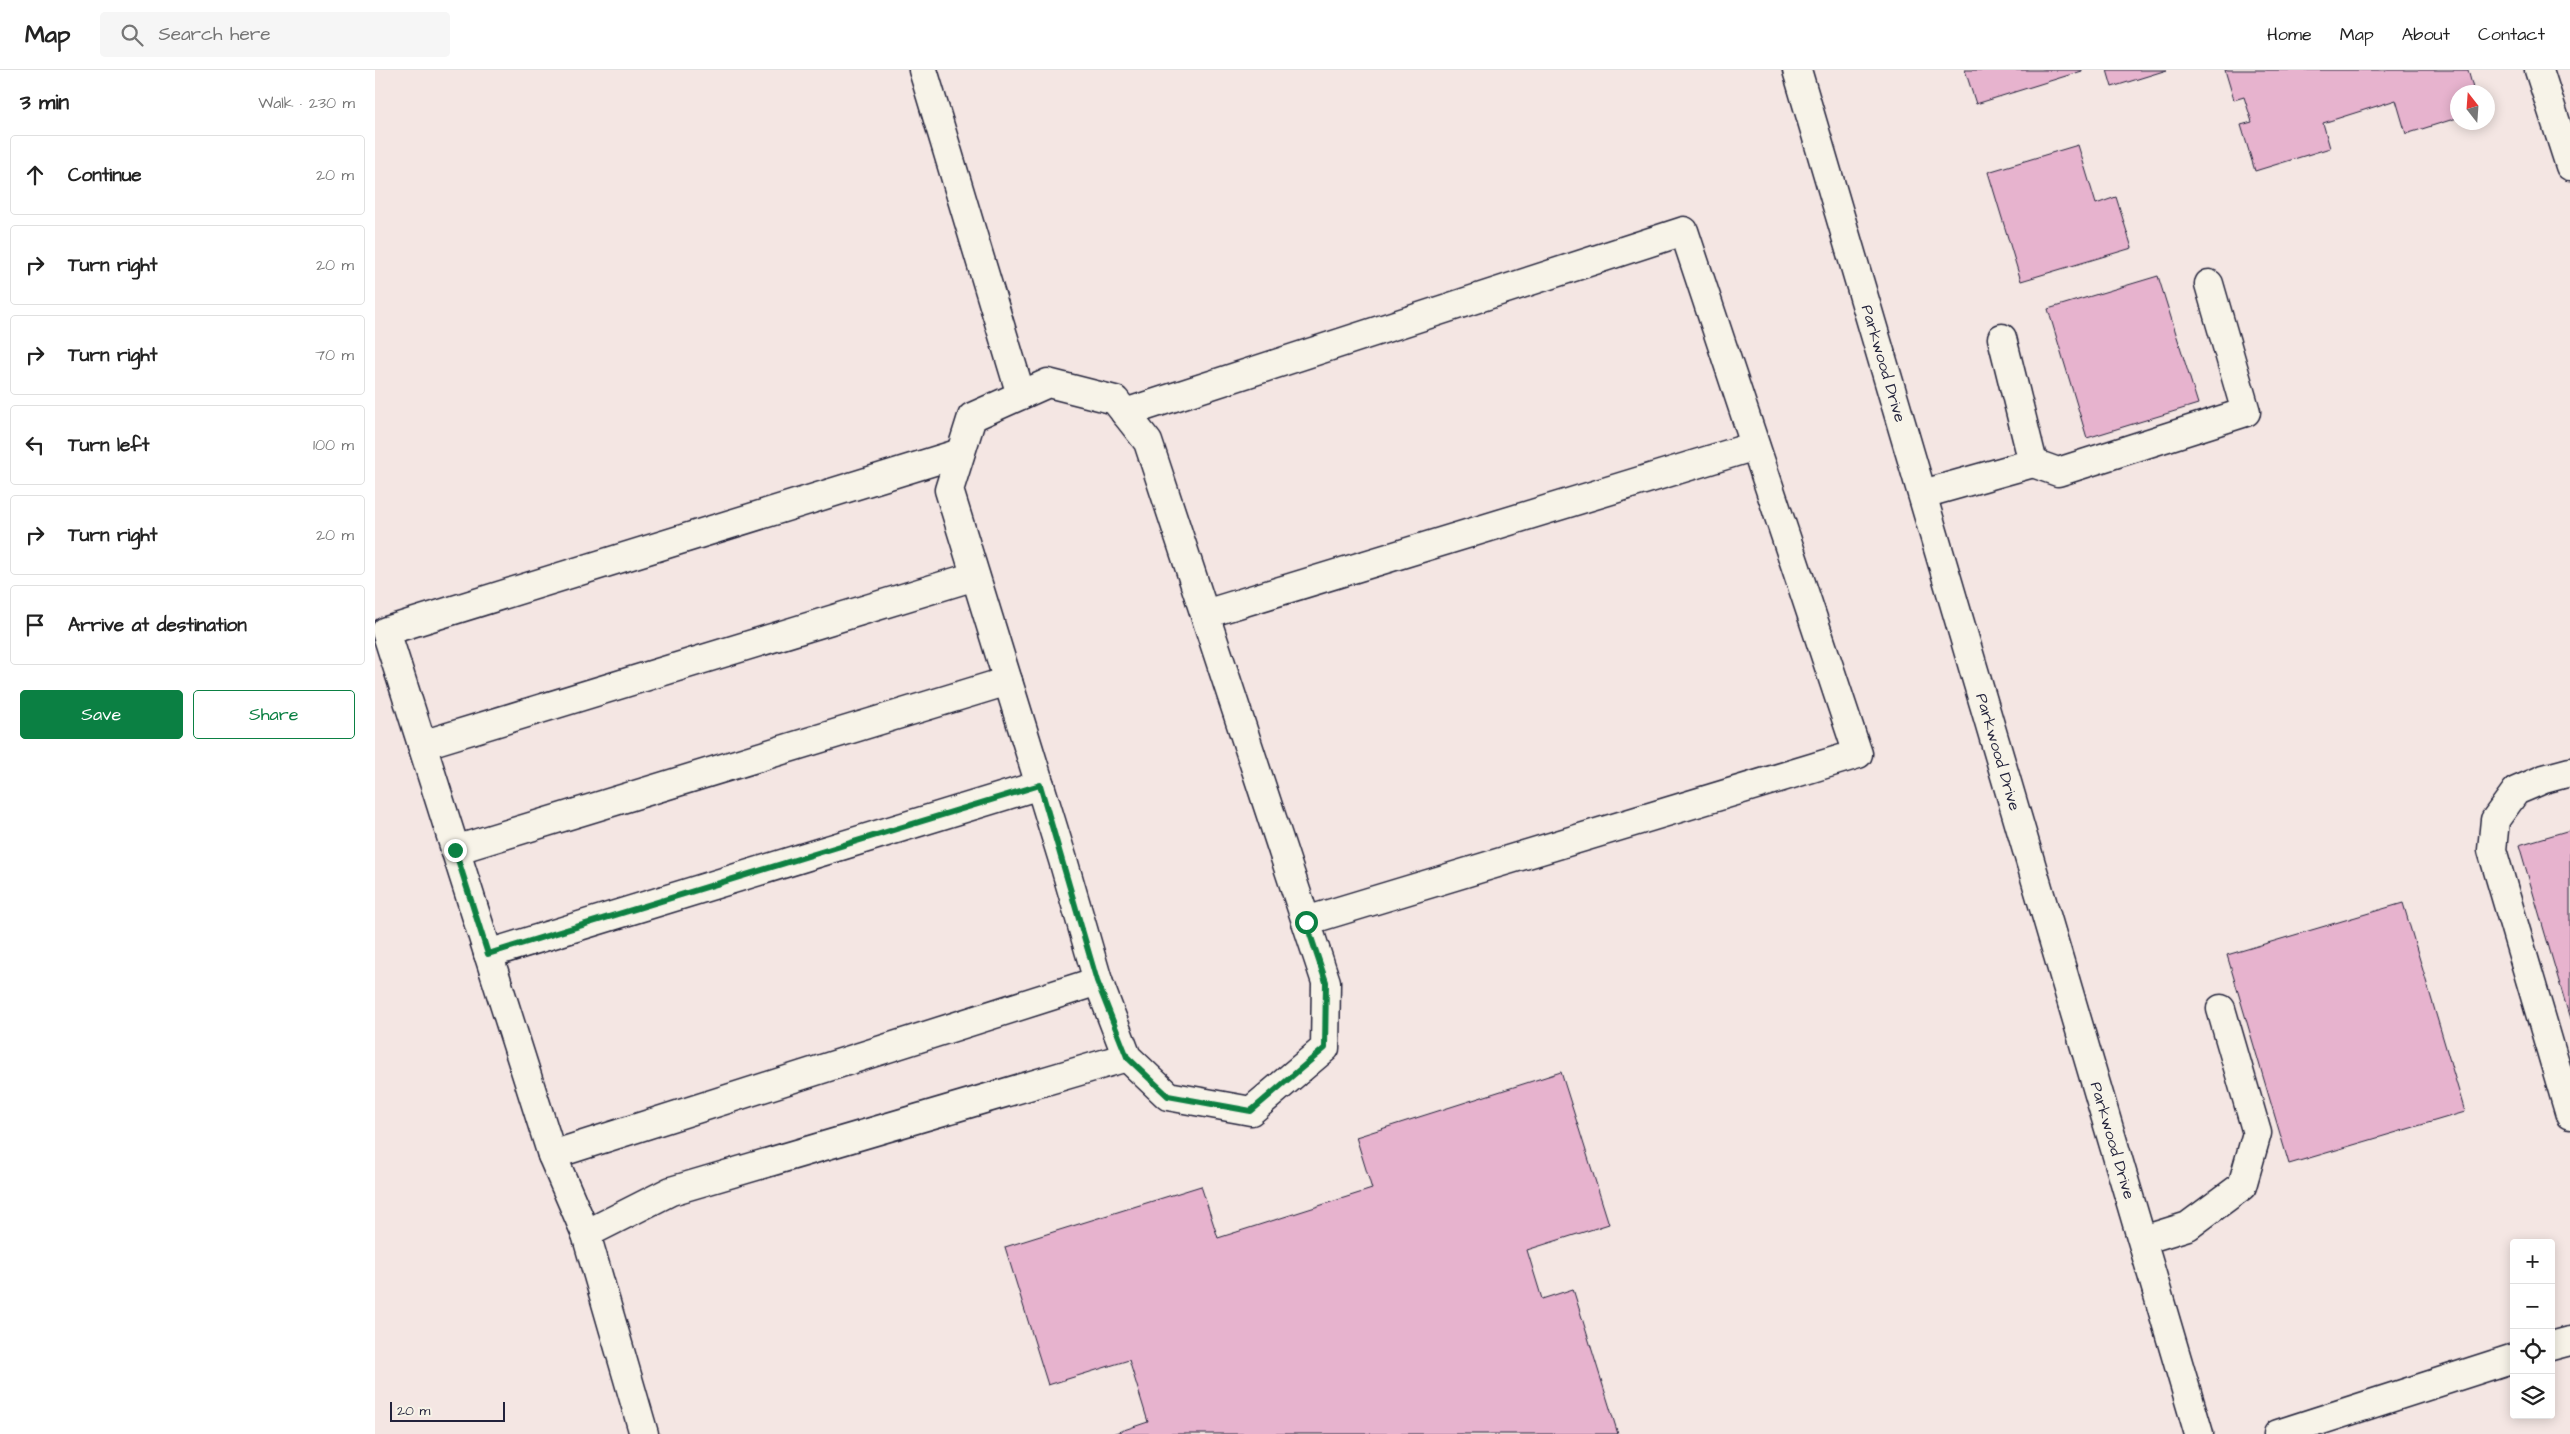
<!DOCTYPE html>
<meta charset="utf-8">
<style>
:root{--surface:#fff;--page:#f6f6f6;--text:#222;--muted:#767676;--line:#e0e0e0;--accent:#0b8043}
body{margin:0;font-family:"Architects Daughter",sans-serif;background:var(--page);color:var(--text)}
.controls{position:absolute;right:15px;bottom:15px;display:grid;overflow:hidden;border-radius:5px;box-shadow:0 2px 12px #0003}
.controls button{width:45px;height:45px;display:grid;place-items:center;padding:0;border:0;border-bottom:1px solid var(--line);background:var(--surface);color:var(--text);font:25px sans-serif}
.compass{position:absolute;left:2075px;top:15px;width:45px;height:45px;border-radius:50%;background:var(--surface);box-shadow:0 2px 12px #0003;rotate:343deg}
.scale{position:absolute;left:15px;bottom:12px;width:115px;box-sizing:border-box;padding-left:5px;border:2px solid #22223b;border-top:0;font-size:14px;line-height:18px;white-space:nowrap;color:#22223b;-webkit-text-stroke:4px #f7f3e8;paint-order:stroke}
.stop{position:absolute;width:15px;height:15px;margin:-11px;border:4px solid #0b8043;border-radius:50%;background:#fff}
.stop.end{background:#0b8043;border-color:#fff;box-shadow:0 1px 5px #0008}
.list{margin:0;padding:0;list-style:none}
h2{display:flex;justify-content:space-between;align-items:center;height:65px;margin:0;padding:0 20px;font-size:21px}
h2 small{font-size:16px;font-weight:400;color:var(--muted)}
.list li{display:grid;grid-template-columns:32px 1fr auto;gap:15px;align-items:center;box-sizing:border-box;height:80px;margin:0 10px 10px;padding:0 10px;border:1px solid var(--line);border-radius:5px}
.list b{display:block;font-size:19px;white-space:nowrap}
.list em{font-size:16px;font-style:normal;color:var(--muted)}
.actions{display:flex;gap:10px;padding:15px 20px}
.actions a{flex:1;padding:11px 0;border:1px solid var(--accent);border-radius:5px;text-align:center;font-size:18px;color:var(--accent)}
.actions .main{background:var(--accent);color:#fff}
.icon{flex:none;width:28px;height:28px;fill:none;stroke:currentColor;stroke-width:2;stroke-linecap:round;stroke-linejoin:round}
.map{position:relative;flex:none;width:2195px;height:1364px;overflow:hidden}
header{display:flex;align-items:center;gap:30px;box-sizing:border-box;height:70px;padding:0 25px;background:var(--surface);border-bottom:1px solid var(--line)}
header strong{font-size:24px}
nav{display:flex;gap:28px;margin-inline-start:auto;font-size:18px}
.search{width:350px;height:45px;background:var(--page);display:flex;align-items:center;gap:12px;box-sizing:border-box;padding:0 18px;border-radius:5px;color:var(--muted);font-size:19px}
main{display:flex}
aside{flex:1;background:var(--surface)}
.map>svg:first-child{display:block}
.building{fill:#e7b3ce;stroke:#22223b}
.lines{fill:none;stroke-linecap:round;stroke-linejoin:round}
.minor-casing{stroke:#22223b;stroke-width:31}
.minor{stroke:#f7f3e8;stroke-width:28}
.route{stroke:#0b8043;stroke-width:6}
.labels{text-anchor:middle;dominant-baseline:central;stroke-width:4;stroke-linejoin:round;paint-order:stroke}
.street-label{font-size:16px;fill:#22223b;stroke:#f7f3e8}
</style>
<header>
<strong>Map</strong>
<div class="search"><svg class="icon" aria-label="search" viewBox="0 0 24 24"><circle cx="10" cy="10" r="6"/><path d="M15 15l6 6"/></svg>Search here</div>
<nav><a>Home</a><a>Map</a><a>About</a><a>Contact</a></nav>
</header>
<main>
<aside>
<h2>3 min<small>Walk · 230 m</small></h2>
<ul class="list">
<li><svg class="icon" aria-label="ahead" viewBox="0 0 24 24"><path d="M12 20V5M6 11l6-6 6 6"/></svg><div><b>Continue</b></div><em>20 m</em></li>
<li><svg class="icon" aria-label="right" viewBox="0 0 24 24"><path d="M7 20v-9h11M14 6l5 5-5 5"/></svg><div><b>Turn right</b></div><em>20 m</em></li>
<li><svg class="icon" aria-label="right" viewBox="0 0 24 24"><path d="M7 20v-9h11M14 6l5 5-5 5"/></svg><div><b>Turn right</b></div><em>70 m</em></li>
<li><svg class="icon" aria-label="left" viewBox="0 0 24 24"><path d="M17 20v-9H6M10 6l-5 5 5 5"/></svg><div><b>Turn left</b></div><em>100 m</em></li>
<li><svg class="icon" aria-label="right" viewBox="0 0 24 24"><path d="M7 20v-9h11M14 6l5 5-5 5"/></svg><div><b>Turn right</b></div><em>20 m</em></li>
<li><svg class="icon" aria-label="arrive" viewBox="0 0 24 24"><path d="M6 21V4h12l-3 4 3 4H6"/></svg><div><b>Arrive at destination</b></div></li>
</ul>
<div class="actions"><a class="main">Save</a><a>Share</a></div>
</aside>
<div class="map">
<svg width="2195" height="1364" viewBox="0 0 2195 1364">
<rect width="100%" height="100%" fill="#f4e6e3"/>
<filter id="ink" filterUnits="userSpaceOnUse"><feTurbulence type="fractalNoise" baseFrequency=".02" numOctaves="2"/><feDisplacementMap in="SourceGraphic" scale="10" xChannelSelector="R" yChannelSelector="G"/><feConvolveMatrix kernelMatrix="1 2 1 2 8 2 1 2 1" color-interpolation-filters="sRGB"/></filter>
<g filter="url(#ink)">
<!-- building -->
<g class="building">
<path d="M1590,0h117v1l-106,33z"/>
<path d="M1732,0h60l-55,17z"/>
<path d="M1850,0h243l6,22h-17v26l-51,16 -10,-34 -73,23 7,25 -75,23 -14,-46 11,-3 -8,-25 -10,3z"/>
<path d="M1703,75l18,59 20,-7 16,51 -111,33 -33,-109z"/>
<path d="M1783,206l40,128 -111,34 -39,-129z"/>
<path d="M2195,760v189l-51,-174z"/>
<path d="M2028,833l62,209 -176,52 -62,-209z"/>
<path d="M1186,1002l48,152 -82,26 15,49 31,-10 45,145h-506l36,-12 -19,-62 -81,25 -43,-138 196,-61 17,52 154,-49 -16,-52z"/>
</g>
<g class="lines">
<defs>
<g id="minor">
<path d="M548,0l98,325"/>
<path id="s1" d="M1422,0l402,1364"/>
<path d="M2164,0l31,96"/>
<path d="M673,313l67,17 33,42 178,540 -1,66 -74,63 -83,-15 -41,-39 -29,-76 -35,-121 -114,-370 23,-73z"/>
<path d="M750,343l559,-182 174,523 -552,167"/>
<path d="M585,383l-574,178 166,524 546,-174"/>
<path d="M1658,393l25,9 188,-60 -37,-128"/>
<path d="M1548,424l110,-31 -31,-125"/>
<path d="M830,544l550,-168"/>
<path d="M47,675l553,-169"/>
<path d="M2195,702l-26,7 -28,12 -21,29 -3,30 78,265"/>
<path d="M80,780l553,-169"/>
<path d="M113,884l552,-169"/>
<path d="M177,1085l34,79"/>
<path d="M1768,1170l45,-14 54,-40 15,-53 -36,-124"/>
<path d="M2176,1276l19,-5"/>
<path d="M269,1364l-58,-200 85,-43 456,-134"/>
<path d="M1903,1364l236,-76"/>
</g>
</defs>
<!-- minor casing -->
<use href="#minor" class="minor-casing"/>
<!-- minor -->
<use href="#minor" class="minor"/>
</g>
</g>
<g class="lines" filter="url(#ink)">
<!-- route -->
<path class="route" d="M80,780l33,104 552,-169 57,196 30,76 41,39 83,15 74,-63 1,-66 -20,-60"/>
</g>
<g class="labels">
<!-- street labels -->
<g class="street-label">
<text stroke="none"><textPath href="#s1" startOffset="306">Parkwood Drive</textPath></text>
<text stroke="none"><textPath href="#s1" startOffset="711">Parkwood Drive</textPath></text>
<text stroke="none"><textPath href="#s1" startOffset="1116">Parkwood Drive</textPath></text>
</g>
</g>
</svg>
<div class="controls">
<button>+</button>
<button>−</button>
<button><svg class="icon" aria-label="locate" viewBox="0 0 24 24"><circle cx="12" cy="12" r="6"/><path d="M12 2v4M12 18v4M2 12h4M18 12h4"/></svg></button>
<button><svg class="icon" aria-label="layers" viewBox="0 0 24 24"><path d="M12 4l9 5-9 5-9-5zM3 14l9 5 9-5"/></svg></button>
</div>
<svg class="compass" viewBox="-18 -18 36 36"><path d="M0-13l5 13h-10z" fill="#e53935"/><path d="M0 13l5-13h-10z" fill="#767676"/></svg>
<div class="scale">20 m</div>
<div class="stop" style="left:931px;top:852px"></div>
<div class="stop end" style="left:80px;top:780px"></div>
</div>
</main>
